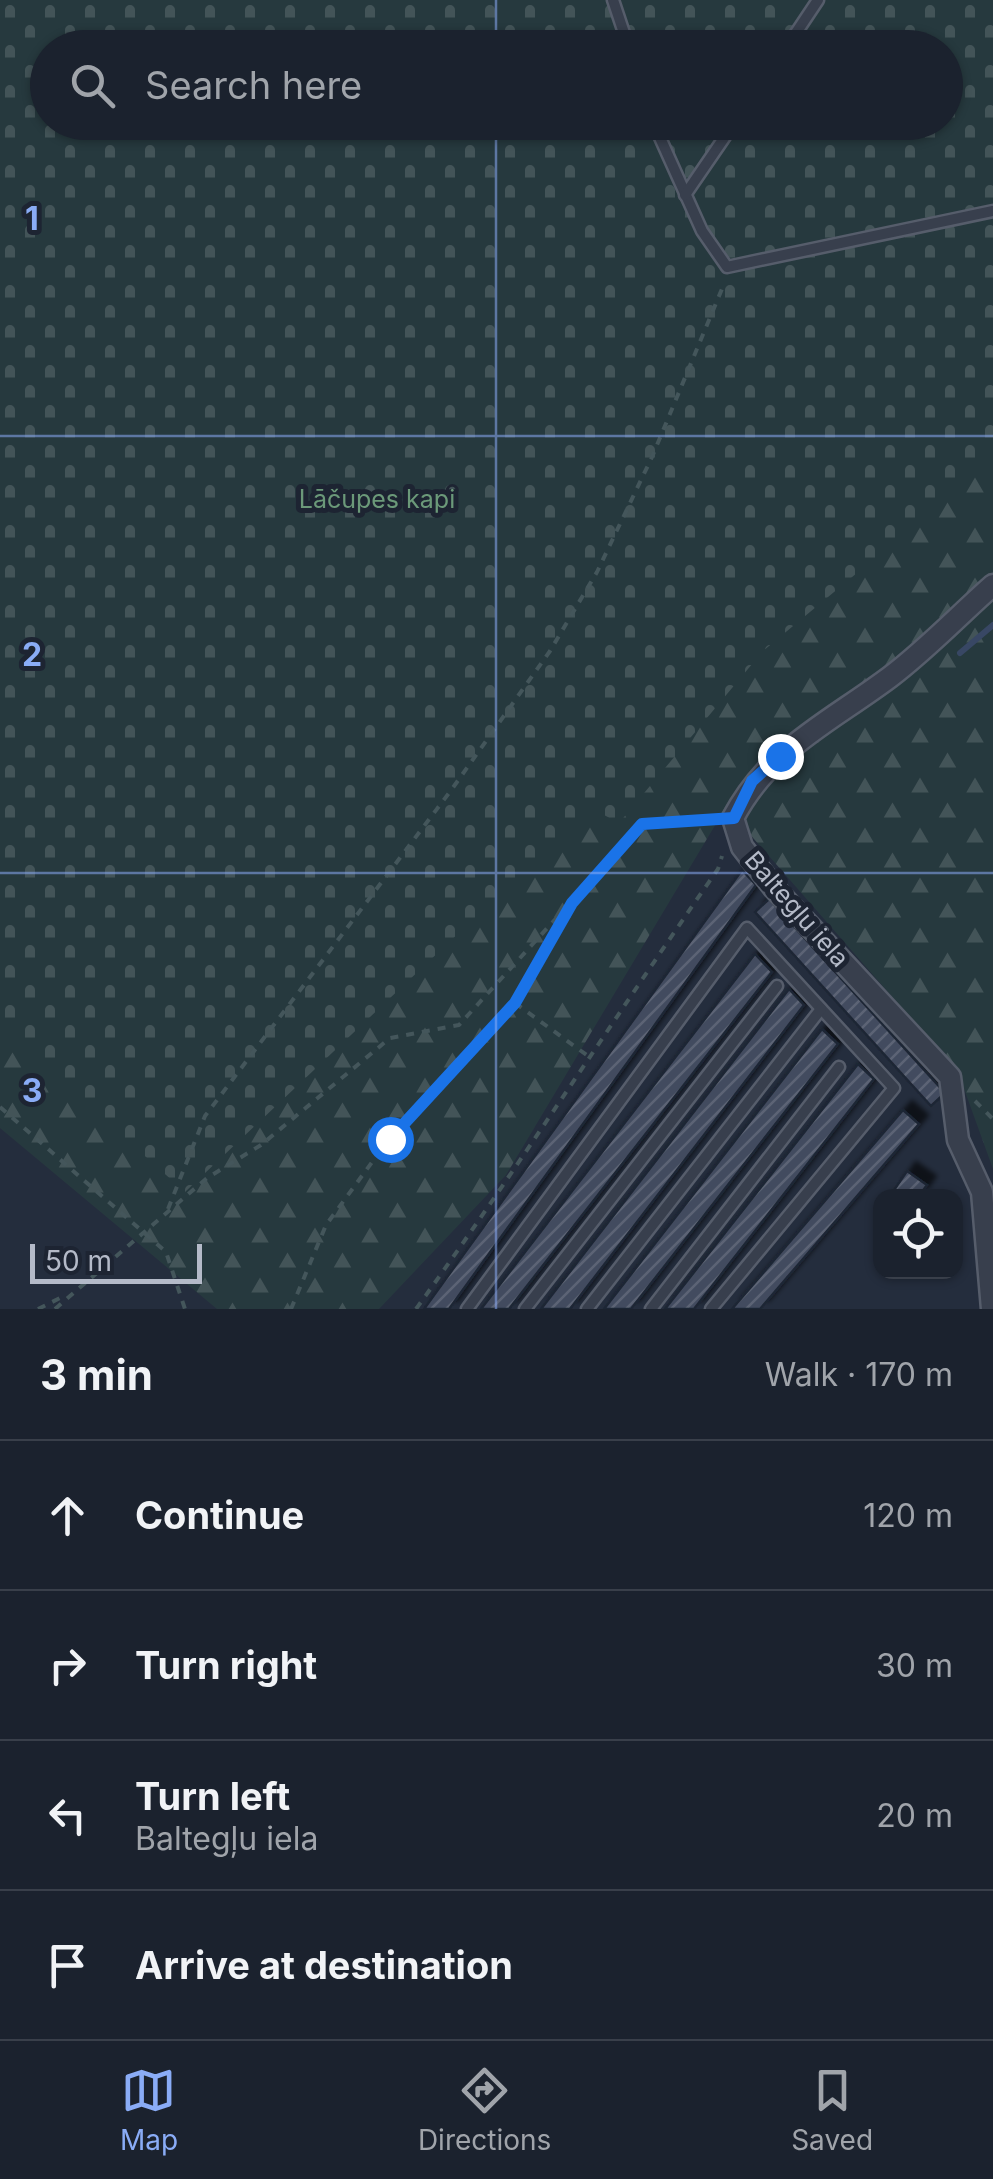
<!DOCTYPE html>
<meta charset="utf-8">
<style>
:root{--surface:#1b222e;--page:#242a36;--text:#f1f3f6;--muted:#a0a4aa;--line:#393f4a;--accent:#8aacf6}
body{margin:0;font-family:Inter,sans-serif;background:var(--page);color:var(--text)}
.controls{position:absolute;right:30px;bottom:30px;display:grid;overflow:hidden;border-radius:20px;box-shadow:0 2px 8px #0004}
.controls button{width:90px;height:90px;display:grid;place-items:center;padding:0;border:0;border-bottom:2px solid var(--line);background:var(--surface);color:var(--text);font:50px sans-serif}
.scale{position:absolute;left:30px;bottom:25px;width:172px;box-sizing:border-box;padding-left:10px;border:5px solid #b4bac8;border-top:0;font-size:28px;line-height:35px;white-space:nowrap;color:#b4bac8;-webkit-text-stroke:8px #1d2432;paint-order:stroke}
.stop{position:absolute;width:30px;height:30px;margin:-22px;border:8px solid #1a73e8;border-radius:50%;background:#fff}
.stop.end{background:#1a73e8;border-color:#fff;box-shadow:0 2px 10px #0008}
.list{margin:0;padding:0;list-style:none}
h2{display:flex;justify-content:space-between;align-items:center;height:130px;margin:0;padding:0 40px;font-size:42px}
h2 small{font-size:32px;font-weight:400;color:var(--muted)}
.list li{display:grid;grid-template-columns:65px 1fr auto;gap:30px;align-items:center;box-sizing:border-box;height:150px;padding:0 40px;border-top:2px solid var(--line)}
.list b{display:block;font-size:38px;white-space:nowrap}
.list p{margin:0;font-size:32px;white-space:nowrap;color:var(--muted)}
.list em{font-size:32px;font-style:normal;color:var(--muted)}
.icon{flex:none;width:55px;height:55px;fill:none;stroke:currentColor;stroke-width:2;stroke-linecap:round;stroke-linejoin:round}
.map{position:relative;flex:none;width:993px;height:1309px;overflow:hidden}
.search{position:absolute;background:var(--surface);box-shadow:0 2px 8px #0004;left:30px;right:30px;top:30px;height:110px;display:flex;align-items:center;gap:25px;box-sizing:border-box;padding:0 35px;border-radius:55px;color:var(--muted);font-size:38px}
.sheet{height:730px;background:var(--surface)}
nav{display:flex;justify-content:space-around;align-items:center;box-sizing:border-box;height:140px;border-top:2px solid var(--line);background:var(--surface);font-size:28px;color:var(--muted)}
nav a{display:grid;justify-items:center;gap:5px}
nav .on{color:var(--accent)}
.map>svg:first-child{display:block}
.forest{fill:url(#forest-firs);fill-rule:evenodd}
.cemetery{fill:url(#cemetery-stones);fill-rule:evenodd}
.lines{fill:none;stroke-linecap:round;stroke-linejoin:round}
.stream{stroke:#384764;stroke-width:6}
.building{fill:url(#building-hatch);stroke:#1f2634;stroke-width:2.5;filter:url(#shadow)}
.service-casing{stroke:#565d6b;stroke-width:15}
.minor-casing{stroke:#565d6b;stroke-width:25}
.path{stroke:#44565b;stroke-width:4;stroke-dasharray:8 8;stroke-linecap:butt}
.service{stroke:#383f4d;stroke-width:10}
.minor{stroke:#383f4d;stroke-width:20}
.route{stroke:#1a73e8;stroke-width:12}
.grid{fill:none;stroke:#8aacf6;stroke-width:2.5;stroke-opacity:0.55}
.labels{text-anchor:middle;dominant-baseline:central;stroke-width:10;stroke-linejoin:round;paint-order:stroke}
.park-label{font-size:25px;fill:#6b9979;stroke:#1d2432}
.street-label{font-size:25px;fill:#b4bac8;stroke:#1d2432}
.grid-label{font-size:32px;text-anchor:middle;font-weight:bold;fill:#8aacf6;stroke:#1d2432;stroke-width:10;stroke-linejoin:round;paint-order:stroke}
</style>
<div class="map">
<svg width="993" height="1309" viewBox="0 0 993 1309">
<defs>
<pattern id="forest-firs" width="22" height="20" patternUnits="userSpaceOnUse" patternTransform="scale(2.5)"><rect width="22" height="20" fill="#26393e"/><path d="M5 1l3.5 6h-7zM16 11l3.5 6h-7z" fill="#435458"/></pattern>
<pattern id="cemetery-stones" width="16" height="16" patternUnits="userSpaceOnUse" patternTransform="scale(2.5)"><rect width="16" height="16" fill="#26393e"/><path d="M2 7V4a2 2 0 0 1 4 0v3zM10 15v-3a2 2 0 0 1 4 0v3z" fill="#435458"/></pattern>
<pattern id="building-hatch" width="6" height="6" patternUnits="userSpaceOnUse" patternTransform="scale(2.5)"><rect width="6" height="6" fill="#434c5f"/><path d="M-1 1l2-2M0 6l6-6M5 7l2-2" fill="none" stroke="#5c6474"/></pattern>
<filter id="shadow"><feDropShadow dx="9" dy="-9" stdDeviation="2.5" flood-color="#0009"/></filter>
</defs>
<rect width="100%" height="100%" fill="#242d3d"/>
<!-- forest -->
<path class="forest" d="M0,0h993v1169l-35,-97 -232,-265 -220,368 -127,134h-162l-217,-181zM48,48h898v74h-898z"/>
<!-- cemetery -->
<path class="cemetery" d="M0,0h993v460l-230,191 -144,172 -28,-15 -406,384 -185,-166zM48,48h898v74h-898z"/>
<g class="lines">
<!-- stream -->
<path class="stream" d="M960,653l33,-28"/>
</g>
<!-- building -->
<g class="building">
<path d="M742,870l14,15 -307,424h-25z"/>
<path d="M769,899l176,194 -14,13 -176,-194z"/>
<path d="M755,954l17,18 -263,337h-28z"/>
<path d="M789,989l15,16 -234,304h-29z"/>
<path d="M822,1029l16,15 -207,265h-27z"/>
<path d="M858,1064l16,15 -180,230h-29z"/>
<path d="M903,1110l16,14 -159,185h-28z"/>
<path d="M907,1171l20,14 -8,11h-16l-9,-6z"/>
</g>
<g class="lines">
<defs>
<g id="service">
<path d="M613,0l16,48"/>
<path d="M786,48l32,-48"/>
<path d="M653,122l49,109 25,36 266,-56"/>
<path d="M685,195l50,-73"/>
<path d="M467,1309l280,-381 147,160 -183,221"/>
<path d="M525,1309l252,-323"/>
<path d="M587,1309l234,-300"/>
<path d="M651,1309l188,-242"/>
</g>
<path id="minor" d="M992,1309l-10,-117 -24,-52 -8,-63 -176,-189 -32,-41 -9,-29c36,-69 97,-96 157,-141 37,-28 69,-62 103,-92"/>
</defs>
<!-- service casing -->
<use href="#service" class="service-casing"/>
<!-- minor casing -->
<use href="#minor" class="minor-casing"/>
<!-- path -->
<g class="path">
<path d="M515,1003l73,53"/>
<path d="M975,1101l18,18"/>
<path d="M0,1107l166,145 19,57"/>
<path d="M168,1209l37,-93 247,-327 98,-138 47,-79 55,-115 72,-173"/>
<path d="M38,1309l28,-14"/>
<path d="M55,1309l152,-131 54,-33 129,-107 69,-13 183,-201 72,-5"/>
<path d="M291,1309l35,-84 63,-86 126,-136 53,-93"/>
<path d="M416,1309c104,-144 200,-294 302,-440l4,-13"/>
</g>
<!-- service -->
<use href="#service" class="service"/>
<!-- minor -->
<use href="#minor" class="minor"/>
</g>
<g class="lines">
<!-- route -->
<path class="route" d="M390,1139l125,-136 57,-100 70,-79 92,-6 18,-37 28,-25"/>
</g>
<!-- grid -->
<path class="grid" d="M496,0v48M496,122v1187M0,436h993M0,873h993"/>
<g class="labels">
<!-- park labels -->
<g class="park-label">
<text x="377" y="499">Lāčupes kapi</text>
</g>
<!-- street labels -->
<g class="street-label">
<text transform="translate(797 909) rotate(49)">Baltegļu iela</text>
</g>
</g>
<g class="grid-label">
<text x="32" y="230">1</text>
<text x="32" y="666">2</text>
<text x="32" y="1102">3</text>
</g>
</svg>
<div class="controls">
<button><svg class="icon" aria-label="locate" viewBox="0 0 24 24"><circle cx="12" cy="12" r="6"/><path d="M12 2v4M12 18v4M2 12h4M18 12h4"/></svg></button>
</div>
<div class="scale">50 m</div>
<div class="stop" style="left:390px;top:1139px"></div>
<div class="stop end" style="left:780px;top:756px"></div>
<div class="search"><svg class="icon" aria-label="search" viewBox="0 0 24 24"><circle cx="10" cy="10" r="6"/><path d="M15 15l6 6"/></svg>Search here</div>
</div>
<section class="sheet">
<h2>3 min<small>Walk · 170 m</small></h2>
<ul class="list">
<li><svg class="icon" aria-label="ahead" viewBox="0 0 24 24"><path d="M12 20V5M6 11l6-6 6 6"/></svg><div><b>Continue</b></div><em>120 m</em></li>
<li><svg class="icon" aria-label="right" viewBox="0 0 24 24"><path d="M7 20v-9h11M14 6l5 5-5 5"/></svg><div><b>Turn right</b></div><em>30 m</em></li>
<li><svg class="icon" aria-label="left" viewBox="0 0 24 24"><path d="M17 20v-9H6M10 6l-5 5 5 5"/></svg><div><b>Turn left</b><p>Baltegļu iela</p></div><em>20 m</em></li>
<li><svg class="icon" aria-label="arrive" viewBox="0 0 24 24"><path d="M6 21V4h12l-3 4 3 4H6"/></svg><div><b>Arrive at destination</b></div></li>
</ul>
</section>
<nav>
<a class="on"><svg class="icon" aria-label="map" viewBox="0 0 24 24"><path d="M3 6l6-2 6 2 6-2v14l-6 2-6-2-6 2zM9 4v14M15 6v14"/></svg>Map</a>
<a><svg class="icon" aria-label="directions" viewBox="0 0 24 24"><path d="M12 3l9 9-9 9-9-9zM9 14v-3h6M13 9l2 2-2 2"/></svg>Directions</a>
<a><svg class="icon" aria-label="saved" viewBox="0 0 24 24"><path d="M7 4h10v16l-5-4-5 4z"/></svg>Saved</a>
</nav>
